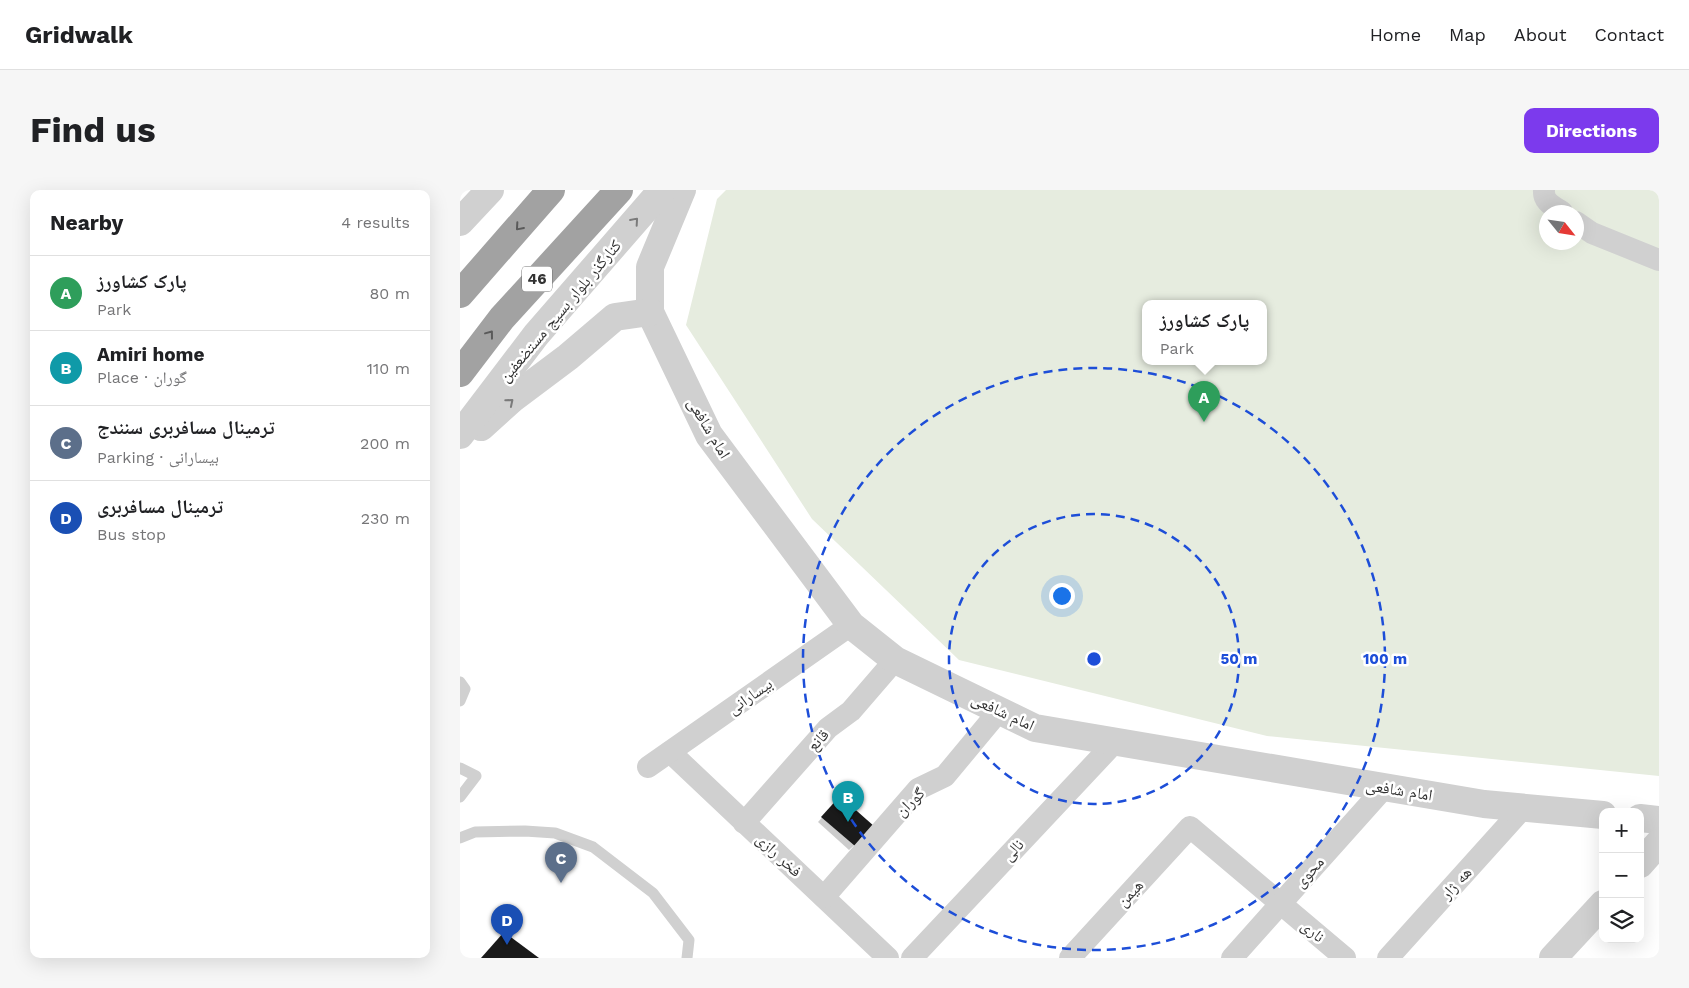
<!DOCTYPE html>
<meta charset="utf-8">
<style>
:root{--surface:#fff;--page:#f6f6f6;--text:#202124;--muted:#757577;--line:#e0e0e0;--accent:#7c3aed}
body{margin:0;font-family:"Work Sans","Noto Naskh Arabic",sans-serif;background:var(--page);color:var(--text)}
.controls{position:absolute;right:15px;bottom:15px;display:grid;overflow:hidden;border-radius:10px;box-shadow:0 5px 20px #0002}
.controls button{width:45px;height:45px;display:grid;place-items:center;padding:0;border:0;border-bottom:1px solid var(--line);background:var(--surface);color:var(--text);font:25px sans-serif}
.compass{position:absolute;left:1079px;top:15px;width:45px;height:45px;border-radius:50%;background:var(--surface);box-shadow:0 5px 20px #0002;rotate:120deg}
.you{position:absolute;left:601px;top:405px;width:18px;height:18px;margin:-12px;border:4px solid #fff;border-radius:50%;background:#1a73e8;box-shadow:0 0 0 8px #1a73e833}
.badge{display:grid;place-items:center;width:32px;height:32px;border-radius:50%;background:var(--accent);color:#fff;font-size:16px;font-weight:700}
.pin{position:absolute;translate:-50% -41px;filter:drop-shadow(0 1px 2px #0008)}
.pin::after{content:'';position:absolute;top:26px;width:18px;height:15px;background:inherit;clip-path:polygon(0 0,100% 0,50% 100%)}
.popup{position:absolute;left:682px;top:110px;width:125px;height:65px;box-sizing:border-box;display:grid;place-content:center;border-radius:10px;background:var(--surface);filter:drop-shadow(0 1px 4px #0005);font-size:16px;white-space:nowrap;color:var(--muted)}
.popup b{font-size:19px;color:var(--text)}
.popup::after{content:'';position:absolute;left:50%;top:100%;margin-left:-10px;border:10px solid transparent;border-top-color:var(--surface)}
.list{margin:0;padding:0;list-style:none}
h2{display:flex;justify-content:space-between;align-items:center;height:65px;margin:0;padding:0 20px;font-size:21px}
h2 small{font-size:16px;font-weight:400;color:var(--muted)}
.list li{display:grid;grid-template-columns:32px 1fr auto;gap:15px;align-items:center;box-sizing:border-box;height:75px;padding:0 20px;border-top:1px solid var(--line)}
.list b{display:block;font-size:19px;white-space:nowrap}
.list p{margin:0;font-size:16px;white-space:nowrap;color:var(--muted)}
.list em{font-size:16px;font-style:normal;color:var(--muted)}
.icon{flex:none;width:28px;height:28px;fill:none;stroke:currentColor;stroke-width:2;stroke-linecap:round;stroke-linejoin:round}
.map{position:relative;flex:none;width:1199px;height:768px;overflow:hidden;border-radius:10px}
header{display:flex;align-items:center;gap:30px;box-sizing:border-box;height:70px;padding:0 25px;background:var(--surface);border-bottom:1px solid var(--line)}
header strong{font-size:24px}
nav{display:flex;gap:28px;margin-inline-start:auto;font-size:18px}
.intro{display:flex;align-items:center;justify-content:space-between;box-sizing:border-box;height:120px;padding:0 30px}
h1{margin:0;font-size:35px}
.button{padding:12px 22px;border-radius:10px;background:var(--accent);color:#fff;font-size:18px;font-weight:700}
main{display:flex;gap:30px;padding:0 30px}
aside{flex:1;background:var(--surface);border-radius:10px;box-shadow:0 5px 20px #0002}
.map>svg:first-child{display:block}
.green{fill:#e6ecdf;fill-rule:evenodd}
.shadow{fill:#0003}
.building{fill:#1a1a1a}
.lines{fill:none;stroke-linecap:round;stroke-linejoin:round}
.service{stroke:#d0d0d0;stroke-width:11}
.minor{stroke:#d0d0d0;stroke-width:22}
.tertiary{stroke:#d0d0d0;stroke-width:28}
.trunk{stroke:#a2a2a2;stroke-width:28}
.oneway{stroke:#7a7a7a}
.oneway2{stroke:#5a5a5a}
.ring{fill:none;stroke:#1d4ed8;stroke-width:2.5;stroke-dasharray:9 6}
.labels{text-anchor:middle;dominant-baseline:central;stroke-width:5;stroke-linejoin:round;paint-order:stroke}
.shield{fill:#fff;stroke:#707070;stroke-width:1}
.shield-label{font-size:15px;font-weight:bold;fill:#333}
.street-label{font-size:16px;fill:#333;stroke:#fff}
.centre{fill:#1d4ed8;stroke:#fff;stroke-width:2.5}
.ring-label{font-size:15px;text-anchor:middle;font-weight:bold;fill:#1d4ed8;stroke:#fff;stroke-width:5;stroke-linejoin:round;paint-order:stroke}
</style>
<header>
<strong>Gridwalk</strong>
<nav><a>Home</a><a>Map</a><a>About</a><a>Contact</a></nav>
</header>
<div class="intro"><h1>Find us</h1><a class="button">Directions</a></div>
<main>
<aside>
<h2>Nearby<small>4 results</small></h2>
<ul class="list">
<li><span class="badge" style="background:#2e9e5b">A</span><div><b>پارک کشاورز</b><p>Park</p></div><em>80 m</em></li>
<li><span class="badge" style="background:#0f9aa8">B</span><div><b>Amiri home</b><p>Place · گوران</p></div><em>110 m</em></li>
<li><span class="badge" style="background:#5c6f8a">C</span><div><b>ترمینال مسافربری سنندج</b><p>Parking · بیسارانی</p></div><em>200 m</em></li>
<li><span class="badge" style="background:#1a4fb4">D</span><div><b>ترمینال مسافربری</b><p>Bus stop</p></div><em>230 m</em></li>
</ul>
</aside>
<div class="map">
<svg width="1199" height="768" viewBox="0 0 1199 768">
<rect width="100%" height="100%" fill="#fff"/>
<!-- green -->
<path class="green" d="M266,0h933v586l-392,-40 -308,-76 -147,-141 -126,-194 31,-126zM1086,22h30v30h-30zM685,113h118v58h-118z"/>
<!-- shadow -->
<path class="shadow" d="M376,612l38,25 -25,23 -31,-28z"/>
<!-- building -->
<g class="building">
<path d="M380,606l35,31 -20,19 -34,-29z"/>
<path d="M44,742l35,26h-58z"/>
</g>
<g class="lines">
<!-- service -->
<g class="service">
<path d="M0,492l5,7 -5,12"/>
<path d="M0,578l16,8 -16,21"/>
<path d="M0,648l15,-6 50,-1 30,2 38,14 60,46 36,47 -2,18"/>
</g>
<!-- minor -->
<g class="minor">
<path d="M1084,0c-1,12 9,16 18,22"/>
<path d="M1116,32l16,11 67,27"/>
<path d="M210,562l218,206"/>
<path d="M188,577l203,-142"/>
<path d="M284,633l84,-95 23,-17 44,-51"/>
<path d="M364,707l94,-108 27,-13 54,-65"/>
<path d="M452,768l203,-216"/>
<path d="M610,768l120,-131 155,131"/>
<path d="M772,768l153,-171"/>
<path d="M928,768l136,-151"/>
</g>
<!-- tertiary -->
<g class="tertiary">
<path d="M222,0l-32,77v45l59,123 142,190 44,35 140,68 449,76 119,11"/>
<path d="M0,32l30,-32"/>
<path d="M21,237l31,-28 56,-42 47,-40 35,-5"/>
<path d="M0,245l76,-100 126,-145"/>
<path d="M1180,628l19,2"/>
<path d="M1180,674l19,-21"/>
<path d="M1093,768l50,-54"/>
</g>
<!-- trunk -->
<g class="trunk">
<path d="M0,104l91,-104"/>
<path d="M0,183l42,-55 117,-128"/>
</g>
</g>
<!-- one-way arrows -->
<defs><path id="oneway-chevron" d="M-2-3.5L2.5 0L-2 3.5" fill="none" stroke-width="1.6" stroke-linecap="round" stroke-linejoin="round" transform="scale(1.25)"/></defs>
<g class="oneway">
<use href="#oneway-chevron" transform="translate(175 31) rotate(-49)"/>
<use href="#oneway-chevron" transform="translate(50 212) rotate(-40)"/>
</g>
<g class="oneway2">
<use href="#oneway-chevron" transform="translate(59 37) rotate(131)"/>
<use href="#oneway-chevron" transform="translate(30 144) rotate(-53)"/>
</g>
<!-- distance rings -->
<g class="ring">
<circle cx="634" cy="469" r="145"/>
<circle cx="634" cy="469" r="291"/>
</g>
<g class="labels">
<!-- shield labels -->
<rect class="shield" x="62" y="76.5" width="30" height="25" rx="4"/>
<g class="shield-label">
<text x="77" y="89">46</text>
</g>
<!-- street labels -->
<g class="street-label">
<text transform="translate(100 121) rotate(-50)">کنارگذر بلوار بسیج مستضعفین</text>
<text transform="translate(249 238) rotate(59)">امام شافعی</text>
<text transform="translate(290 506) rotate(-35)">بیسارانی</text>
<text transform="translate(543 522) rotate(25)">امام شافعی</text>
<text transform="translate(358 550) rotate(-47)">قانع</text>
<text transform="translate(939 600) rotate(9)">امام شافعی</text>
<text transform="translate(450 612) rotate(-44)">گوران</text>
<text transform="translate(553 660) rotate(-47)">نالی</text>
<text transform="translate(319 665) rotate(43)">فخر رازی</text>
<text transform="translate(849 682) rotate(-48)">محوی</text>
<text transform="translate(996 693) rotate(-48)">هه ژار</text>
<text transform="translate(670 703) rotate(-47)">هیمن</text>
<text transform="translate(853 741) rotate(40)">ناری</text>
</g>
</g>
<circle cx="634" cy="469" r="8" class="centre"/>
<g class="ring-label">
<text x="779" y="474">50 m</text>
<text x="925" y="474">100 m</text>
</g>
</svg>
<div class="controls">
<button>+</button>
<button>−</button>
<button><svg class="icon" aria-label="layers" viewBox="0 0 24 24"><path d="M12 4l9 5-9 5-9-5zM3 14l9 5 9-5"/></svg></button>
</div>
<svg class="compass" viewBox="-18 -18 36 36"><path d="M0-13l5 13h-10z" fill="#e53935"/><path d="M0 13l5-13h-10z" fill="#757577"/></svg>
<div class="you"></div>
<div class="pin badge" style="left:744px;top:232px;background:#2e9e5b">A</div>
<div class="popup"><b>پارک کشاورز</b>Park</div>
<div class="pin badge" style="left:388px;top:632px;background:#0f9aa8">B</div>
<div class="pin badge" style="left:101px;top:693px;background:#5c6f8a">C</div>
<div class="pin badge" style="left:47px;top:755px;background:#1a4fb4">D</div>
</div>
</main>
